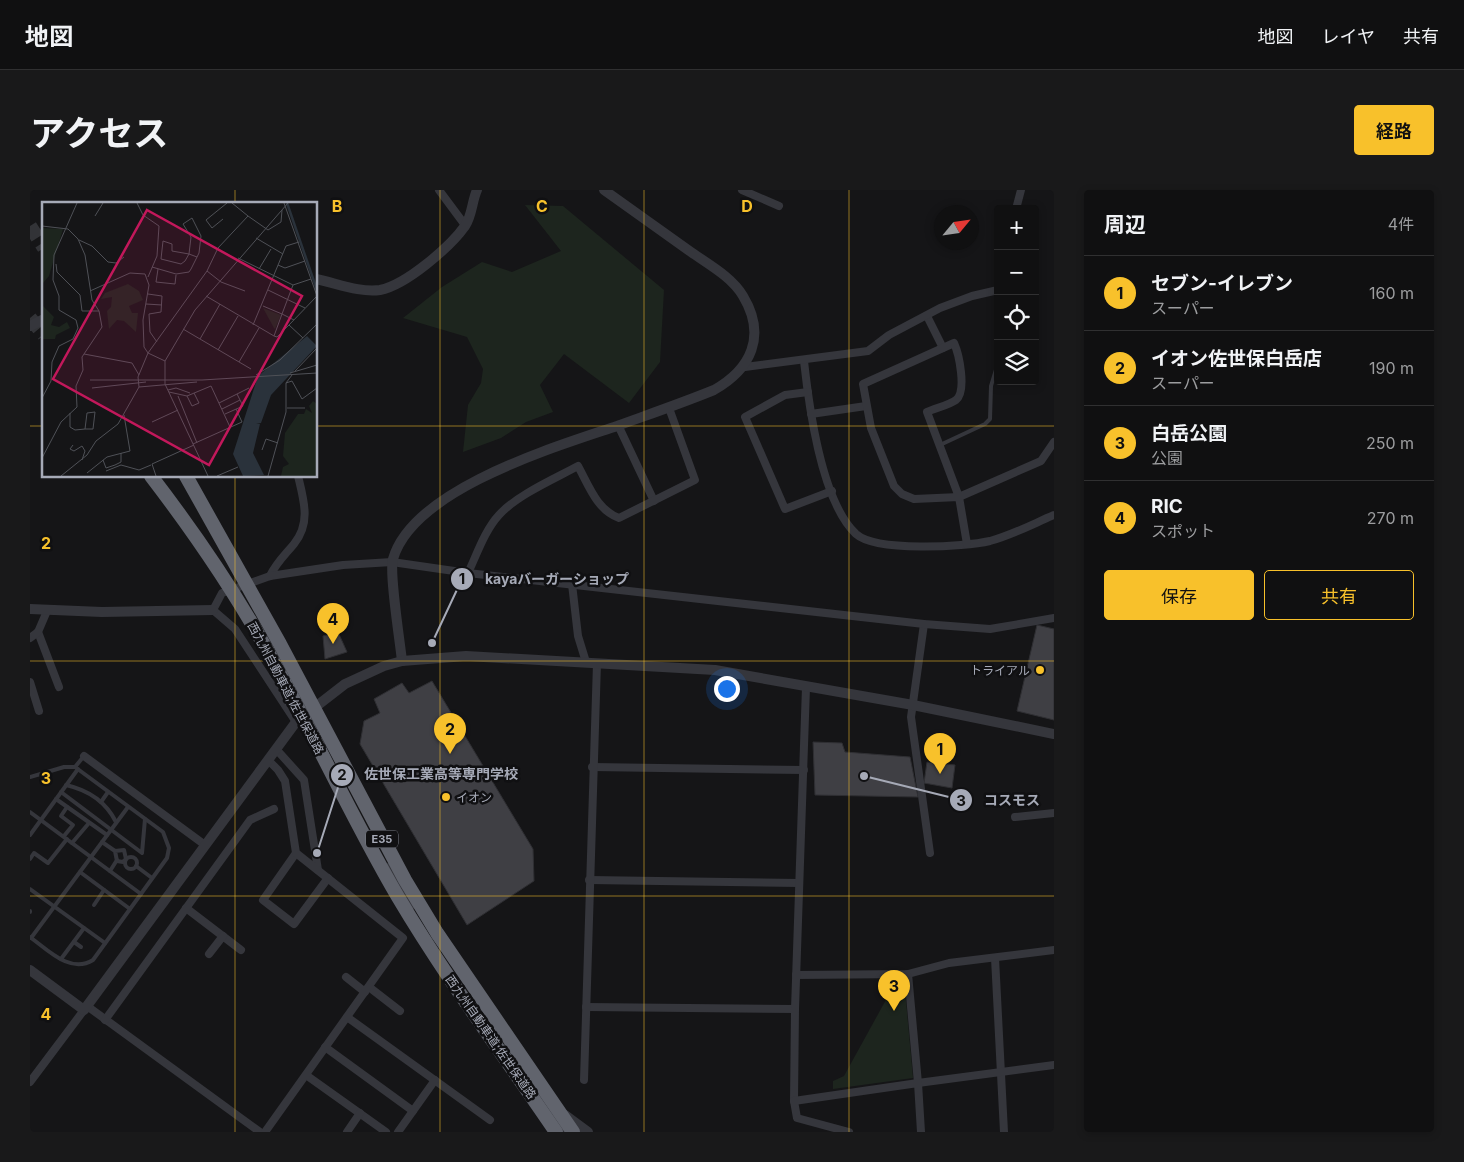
<!DOCTYPE html>
<html lang="ja">
<meta charset="utf-8">
<style>
:root{--surface:#101011;--page:#19191a;--text:#f1f3f6;--muted:#9c9d9f;--line:#303031;--accent:#f8c12b}
body{margin:0;font-family:Inter,"Noto Sans JP",sans-serif;background:var(--page);color:var(--text)}
.controls{position:absolute;right:15px;top:15px;display:grid;overflow:hidden;border-radius:5px;box-shadow:0 2px 8px #0003}
.controls button{width:45px;height:45px;display:grid;place-items:center;padding:0;border:0;border-bottom:1px solid var(--line);background:var(--surface);color:var(--text);font:25px sans-serif}
.compass{position:absolute;left:904px;top:15px;width:45px;height:45px;border-radius:50%;background:var(--surface);box-shadow:0 2px 8px #0003;rotate:61deg}
.you{position:absolute;left:696px;top:498px;width:18px;height:18px;margin:-12px;border:4px solid #fff;border-radius:50%;background:#1a73e8;box-shadow:0 0 0 8px #1a73e833}
.badge{display:grid;place-items:center;width:32px;height:32px;border-radius:50%;background:var(--accent);color:#111;font-size:16px;font-weight:700}
.pin{position:absolute;translate:-50% -41px;filter:drop-shadow(0 1px 2px #0008)}
.pin::after{content:'';position:absolute;top:26px;width:18px;height:15px;background:inherit;clip-path:polygon(0 0,100% 0,50% 100%)}
.list{margin:0;padding:0;list-style:none}
h2{display:flex;justify-content:space-between;align-items:center;height:65px;margin:0;padding:0 20px;font-size:21px}
h2 small{font-size:16px;font-weight:400;color:var(--muted)}
.list li{display:grid;grid-template-columns:32px 1fr auto;gap:15px;align-items:center;box-sizing:border-box;height:75px;padding:0 20px;border-top:1px solid var(--line)}
.list b{display:block;font-size:19px;white-space:nowrap}
.list p{margin:0;font-size:16px;white-space:nowrap;color:var(--muted)}
.list em{font-size:16px;font-style:normal;color:var(--muted)}
.actions{display:flex;gap:10px;padding:15px 20px}
.actions a{flex:1;padding:11px 0;border:1px solid var(--accent);border-radius:5px;text-align:center;font-size:18px;color:var(--accent)}
.actions .main{background:var(--accent);color:#111}
.icon{flex:none;width:28px;height:28px;fill:none;stroke:currentColor;stroke-width:2;stroke-linecap:round;stroke-linejoin:round}
.map{position:relative;flex:none;width:1024px;height:942px;overflow:hidden;border-radius:5px}
header{display:flex;align-items:center;gap:30px;box-sizing:border-box;height:70px;padding:0 25px;background:var(--surface);border-bottom:1px solid var(--line)}
header strong{font-size:24px}
nav{display:flex;gap:28px;margin-inline-start:auto;font-size:18px}
.intro{display:flex;align-items:center;justify-content:space-between;box-sizing:border-box;height:120px;padding:0 30px}
h1{margin:0;font-size:35px}
.button{padding:12px 22px;border-radius:5px;background:var(--accent);color:#111;font-size:18px;font-weight:700}
main{display:flex;gap:30px;padding:0 30px}
aside{flex:1;background:var(--surface);border-radius:5px;box-shadow:0 2px 8px #0003}
.map>svg:first-child{display:block}
.green{fill:#1d251e}
.building{fill:#3f3f44;stroke:#2f2f33}
.lines{fill:none;stroke-linecap:round;stroke-linejoin:round}
.motorway-tunnel{stroke:#323337;stroke-width:14;stroke-dasharray:14 7;stroke-linecap:butt}
.service{stroke:#35363c;stroke-width:4}
.minor{stroke:#35363c;stroke-width:8}
.tertiary{stroke:#35363c;stroke-width:10}
.motorway{stroke:#61646d;stroke-width:14}
.grid{fill:none;stroke:#f8c12b;stroke-width:1;stroke-opacity:0.55}
.poi-dot{fill:#f8c12b;stroke:#101012;stroke-width:2}
.labels{text-anchor:middle;dominant-baseline:central;stroke-width:5;stroke-linejoin:round;paint-order:stroke}
.shield{fill:#101012;stroke:#797c86;stroke-width:1}
.shield-label{font-size:11px;font-weight:bold;fill:#a6aab7}
.poi-label{font-size:12px;fill:#a6aab7;stroke:#101012;text-anchor:end}
.street-label{font-size:12px;fill:#a6aab7;stroke:#101012}
.inset-river{fill:none;stroke:#2a323b;stroke-width:2.5}
.inset-road{fill:none;stroke:#4f5157;stroke-width:1}
.view{fill:#c2185b;fill-opacity:0.15;stroke:#c2185b;stroke-width:2.5}
.inset-edge{fill:none;stroke:#a6aab7;stroke-width:2.5}
.grid-label{font-size:16px;text-anchor:middle;font-weight:bold;fill:#f8c12b;stroke:#101012;stroke-width:5;stroke-linejoin:round;paint-order:stroke}
.leader{fill:none;stroke:#a6aab7;stroke-width:2}
.callout-dot{fill:#a6aab7;stroke:#101012;stroke-width:2}
.mark-label{font-size:15px;text-anchor:middle;font-weight:bold;fill:#111}
.callout-label{font-size:14px;text-anchor:middle;font-weight:bold;fill:#a6aab7;stroke:#101012;stroke-width:5;stroke-linejoin:round;paint-order:stroke}
</style>
<header>
<strong>地図</strong>
<nav><a>地図</a><a>レイヤ</a><a>共有</a></nav>
</header>
<div class="intro"><h1>アクセス</h1><a class="button">経路</a></div>
<main>
<div class="map">
<svg width="1024" height="942" viewBox="0 0 1024 942">
<rect width="100%" height="100%" fill="#151517"/>
<!-- green -->
<g class="green">
<path d="M495,15l38,1 101,84 -4,72 -31,41 -65,-49 -24,31 13,27 -27,10 -25,16 -38,14 5,-47 13,-22 2,-14 -16,-32 -64,-19 39,-31 40,-25 30,10 49,-21z"/>
<path d="M868,788l6,1 9,99 -80,11v-8l11,-5z"/>
</g>
<!-- building -->
<g class="building">
<path d="M1007,435l17,4v91l-37,-9z"/>
<path d="M308,442l9,20 -22,7 -2,-23z"/>
<path d="M402,491l101,168 1,32 -67,44 -107,-181 4,-23 16,-8 -6,-14 28,-16 7,10z"/>
<path d="M783,552l29,1 3,9 65,5 8,40 -103,-2z"/>
<path d="M897,572l28,3 -3,23 -28,-5z"/>
</g>
<g class="lines">
<!-- motorway-tunnel -->
<g class="motorway-tunnel">
<path d="M0,36l14,22"/>
<path d="M0,128l14,17"/>
</g>
<!-- service -->
<g class="service">
<path d="M910,255l45,-21 5,-5 1,-33 7,-23"/>
<path d="M45,577l9,-11"/>
<path d="M0,587l34,-10h11l88,65 6,16 -2,10 -74,102c-23,14 -45,-10 -63,-23"/>
<path d="M36,595c22,5 40,17 50,37"/>
<path d="M31,602l81,61 3,-34"/>
<path d="M26,609l51,36"/>
<path d="M71,612l7,-10"/>
<path d="M0,622l111,82"/>
<path d="M0,645l48,-66"/>
<path d="M34,646l9,-11 -12,-9 6,-9"/>
<path d="M72,652l13,9 9,-1 2,9 -3,3 -6,-1 -2,-10"/>
<path d="M42,653l17,-20"/>
<circle cx="101" cy="673" r="6"/>
<path d="M0,669l4,-6 14,10 19,-24"/>
<path d="M106,676l16,12"/>
<path d="M80,681l7,-11"/>
<path d="M50,682l50,37"/>
<path d="M0,699l75,54"/>
<path d="M64,715l10,-15"/>
<path d="M0,721v1"/>
<path d="M1,748l97,-131"/>
<path d="M44,752l7,5"/>
<path d="M31,769l23,-31"/>
</g>
<!-- minor -->
<g class="minor">
<path d="M409,0l26,35"/>
<path d="M712,0l37,16"/>
<path d="M986,19l5,-19"/>
<path d="M897,126l16,32"/>
<path d="M774,171c5,46 17,140 52,173 20,18 108,13 134,7 22,-6 43,-17 64,-26"/>
<path d="M715,177l123,-16 21,-16 51,-27 32,-12 26,-6"/>
<path d="M778,202l-23,3 -40,22 40,92 47,-18"/>
<path d="M781,224l55,-8"/>
<path d="M588,235l36,76"/>
<path d="M937,354l-8,-47 -32,-85c9,-4 22,-7 29,-12 11,-9 3,-46 -2,-57l-91,41 8,44 23,58 8,8 12,5 45,-2 82,-36 13,-19"/>
<path d="M438,383c9,-19 17,-43 31,-58 18,-20 55,-36 79,-49 11,20 19,44 41,52l76,-38 -26,-72"/>
<path d="M240,386c6,-13 15,-21 24,-32 17,-21 10,-43 4,-68"/>
<path d="M542,394l6,52 8,26"/>
<path d="M894,434l-13,93 19,136"/>
<path d="M8,442l21,55"/>
<path d="M0,448l8,-6 9,-21"/>
<path d="M0,492l9,29"/>
<path d="M266,532l-61,-93 -22,-19 9,-17 48,-17 73,-11 49,-3 76,11 456,51 66,5 64,-11"/>
<path d="M246,559l28,31 14,90"/>
<path d="M54,566l121,89"/>
<path d="M562,577l212,3"/>
<path d="M985,627l39,-4"/>
<path d="M266,663l-33,47 31,24 34,-46"/>
<path d="M559,690l210,3"/>
<path d="M156,718l55,42"/>
<path d="M179,764l14,-18"/>
<path d="M965,768l9,174"/>
<path d="M878,784l10,109 136,-18"/>
<path d="M766,785l112,-1 41,-11 105,-13"/>
<path d="M316,787l19,15"/>
<path d="M339,797l31,24"/>
<path d="M57,816l173,126"/>
<path d="M556,817l209,2"/>
<path d="M317,827l143,103"/>
<path d="M75,830l145,-200 24,-11"/>
<path d="M295,857l88,64"/>
<path d="M276,885l80,57"/>
<path d="M554,890l13,-417"/>
<path d="M0,892l54,-72"/>
<path d="M764,911l1,-92 11,-322"/>
<path d="M235,942l138,-194 -107,-85 -11,-72 -7,-11 -10,-10"/>
<path d="M317,942l13,-19"/>
<path d="M368,942l37,-52"/>
<path d="M819,942l-52,-14 -3,-17 124,-18 3,49"/>
</g>
<!-- tertiary -->
<g class="tertiary">
<path d="M286,89c20,4 44,14 64,11 26,-5 70,-43 85,-64 7,-10 7,-25 12,-36"/>
<path d="M0,136l14,-7"/>
<path d="M0,419l72,3 111,-2"/>
<path d="M372,471c-2,-19 -13,-89 -9,-102 20,-70 162,-112 224,-133 33,-12 65,-23 97,-36 37,-21 53,-54 29,-94 -11,-19 -35,-32 -52,-44 -29,-21 -58,-41 -87,-62"/>
<path d="M359,678l23,36"/>
<path d="M0,780l54,40 212,-288 49,-38 39,-18 18,-5 64,-5 249,14 198,35 141,29"/>
<path d="M477,858l58,84"/>
<path d="M535,925l23,17"/>
</g>
<!-- motorway -->
<g class="motorway">
<path d="M121,286c43,56 82,113 116,174 46,82 84,167 131,247 48,81 105,157 158,235"/>
<path d="M156,286l94,168 125,236 32,53 136,199"/>
</g>
</g>
<!-- grid -->
<path class="grid" d="M205,0v14M410,0v942M614,0v942M819,0v942M0,236h14M286,236h738M205,286v656M0,471h1024M0,706h1024"/>
<!-- markers -->
<g class="poi-dot">
<circle cx="1010" cy="480" r="5"/>
<circle cx="416" cy="607" r="5"/>
</g>
<g class="labels">
<!-- shield labels -->
<rect class="shield" x="336" y="640.5" width="32" height="17" rx="4"/>
<g class="shield-label">
<text x="352" y="649">E35</text>
</g>
<!-- poi labels -->
<g class="poi-label">
<text x="1000" y="480">トライアル</text>
<text x="426" y="607" text-anchor="start">イオン</text>
</g>
<!-- street labels -->
<g class="street-label">
<text transform="translate(256 498) rotate(62)">西九州自動車道;佐世保道路</text>
<text transform="translate(461 847) rotate(55)">西九州自動車道;佐世保道路</text>
</g>
</g>
<!-- overview -->
<g transform="translate(12 12)">
<rect width="275" height="275" fill="#151517"/>
<path d="M0,26l21,1 -14,47 -6,7zM86,82l11,7 4,9 -14,6 3,7h6l-2,19 -12,-11 -7,-1 -8,9 -2,-18 4,-4 1,-10 -11,2 4,-6zM0,103l12,12 -3,8 8,2 8,-5 3,6 -14,7 -1,4h-13zM221,106l18,7 -6,14 -1,-1zM271,199l4,3v72h-36l2,-9 6,-3 -6,-8 2,-23 13,-19h6l2,-5 6,4 -3,-7z" fill="#1d251e"/>
<path d="M265,134l10,10 -46,49 -10,28 -5,1h4l-7,29 11,22 -21,1 -10,-22 25,-78z" fill="#2a323b"/>
<path class="inset-river" d="M245,1l30,87"/>
<path class="inset-road" d="M95,1l6,12 16,11 -2,30 -9,21M190,1l16,13M242,1l33,93M53,14l8,-13M181,17l-11,9 -6,-8 21,-17M0,24l26,3 10,10 7,16 7,45 7,11 3,16 -20,30 1,13 -7,16 1,21 -16,15 -19,36M214,36l27,16M37,38l13,6 16,16 8,1 8,-6M196,56l55,27 18,-6M14,62l1,8 23,23 2,16h17M236,63l7,3 20,-7M110,65l24,7 13,-2 2,-3 8,-16 2,-17 -9,-18 -9,6 8,13 -2,17 -4,7 -4,3 -20,-5 2,-18 9,3v7l17,3 8,3M116,67l-2,13 19,2 1,-9M217,67l12,-20M165,69l14,11 24,9M226,88l37,18M48,89l40,-18 15,1 4,11 -6,35 1,27 4,6 17,8M106,92l14,2 -1,16 -12,2 1,18 7,10M164,94l68,40M104,102l16,1M221,104l19,8 11,-29M252,118l-12,-6 -8,22 3,1 12,-12 14,13M211,123l33,-79 13,-4M247,123l28,-29M141,127l68,40M158,137l20,-35M176,148l20,-34M42,152l48,9 7,12M197,160l20,-34M253,169l22,-23M248,171l27,-8M214,173l24,-15 37,-36M48,178h112l115,-7M244,181l6,-2 10,18 15,-11M97,185l58,-5M50,186l54,-6M126,188l8,-2 14,5M127,190l18,4 24,-10 19,41M136,194l19,47M145,194l5,10 7,-3 -5,-10M0,196l9,-17 1,-19 7,-16 14,-7 5,-11 -2,-8 -17,-10v-14l-6,-16 1,-25 23,-52M177,201l30,-15M245,206h18M180,207l18,-9M28,211v14l5,3 10,-1h8l2,-17 -8,1 -2,16M183,212l18,-8 -6,-12M110,220l26,-12M151,242l49,-22 -6,-13M31,243l-3,4 4,2 8,-5 3,5 -3,9M220,248l4,-11 12,4M61,258l3,8 9,-3 6,-3v-9M64,269l15,-6 18,5 12,-5M45,271l20,-16 23,-6 -6,-36M19,274l26,-21 9,-14 22,-17 21,-37 -1,-10 10,-24 59,-82 11,-23 30,-32 20,14 13,-8 1,-12M114,274l-4,-12 42,-19M166,274l-43,-92v-23l30,-51 93,-107M175,274l21,-9M226,274l18,-64v-29l6,-8"/>
<path class="view" d="M105,8l155,86 -93,169 -156,-86z"/>
<rect width="275" height="275" class="inset-edge"/>
</g>
<g class="grid-label">
<text x="307" y="22">B</text>
<text x="512" y="22">C</text>
<text x="717" y="22">D</text>
<text x="16" y="359">2</text>
<text x="16" y="594">3</text>
<text x="16" y="830">4</text>
</g>
<!-- callouts -->
<path class="leader" d="M402 453L432 389M287 663L312 585M834 586L931 610"/>
<g class="callout-dot">
<circle cx="402" cy="453" r="5"/>
<circle cx="287" cy="663" r="5"/>
<circle cx="834" cy="586" r="5"/>
<circle cx="432" cy="389" r="12"/>
<circle cx="312" cy="585" r="12"/>
<circle cx="931" cy="610" r="12"/>
</g>
<g class="mark-label">
<text x="432" y="394">1</text>
<text x="312" y="590">2</text>
<text x="931" y="616">3</text>
</g>
<g class="callout-label">
<text x="527" y="394">kayaバーガーショップ</text>
<text x="411" y="589">佐世保工業高等専門学校</text>
<text x="982" y="615">コスモス</text>
</g>
</svg>
<div class="controls">
<button>+</button>
<button>−</button>
<button><svg class="icon" aria-label="locate" viewBox="0 0 24 24"><circle cx="12" cy="12" r="6"/><path d="M12 2v4M12 18v4M2 12h4M18 12h4"/></svg></button>
<button><svg class="icon" aria-label="layers" viewBox="0 0 24 24"><path d="M12 4l9 5-9 5-9-5zM3 14l9 5 9-5"/></svg></button>
</div>
<svg class="compass" viewBox="-18 -18 36 36"><path d="M0-13l5 13h-10z" fill="#e53935"/><path d="M0 13l5-13h-10z" fill="#9c9d9f"/></svg>
<div class="you"></div>
<div class="pin badge" style="left:910px;top:584px">1</div>
<div class="pin badge" style="left:420px;top:564px">2</div>
<div class="pin badge" style="left:864px;top:821px">3</div>
<div class="pin badge" style="left:303px;top:454px">4</div>
</div>
<aside>
<h2>周辺<small>4件</small></h2>
<ul class="list">
<li><span class="badge">1</span><div><b>セブン-イレブン</b><p>スーパー</p></div><em>160 m</em></li>
<li><span class="badge">2</span><div><b>イオン佐世保白岳店</b><p>スーパー</p></div><em>190 m</em></li>
<li><span class="badge">3</span><div><b>白岳公園</b><p>公園</p></div><em>250 m</em></li>
<li><span class="badge">4</span><div><b>RIC</b><p>スポット</p></div><em>270 m</em></li>
</ul>
<div class="actions"><a class="main">保存</a><a>共有</a></div>
</aside>
</main>
